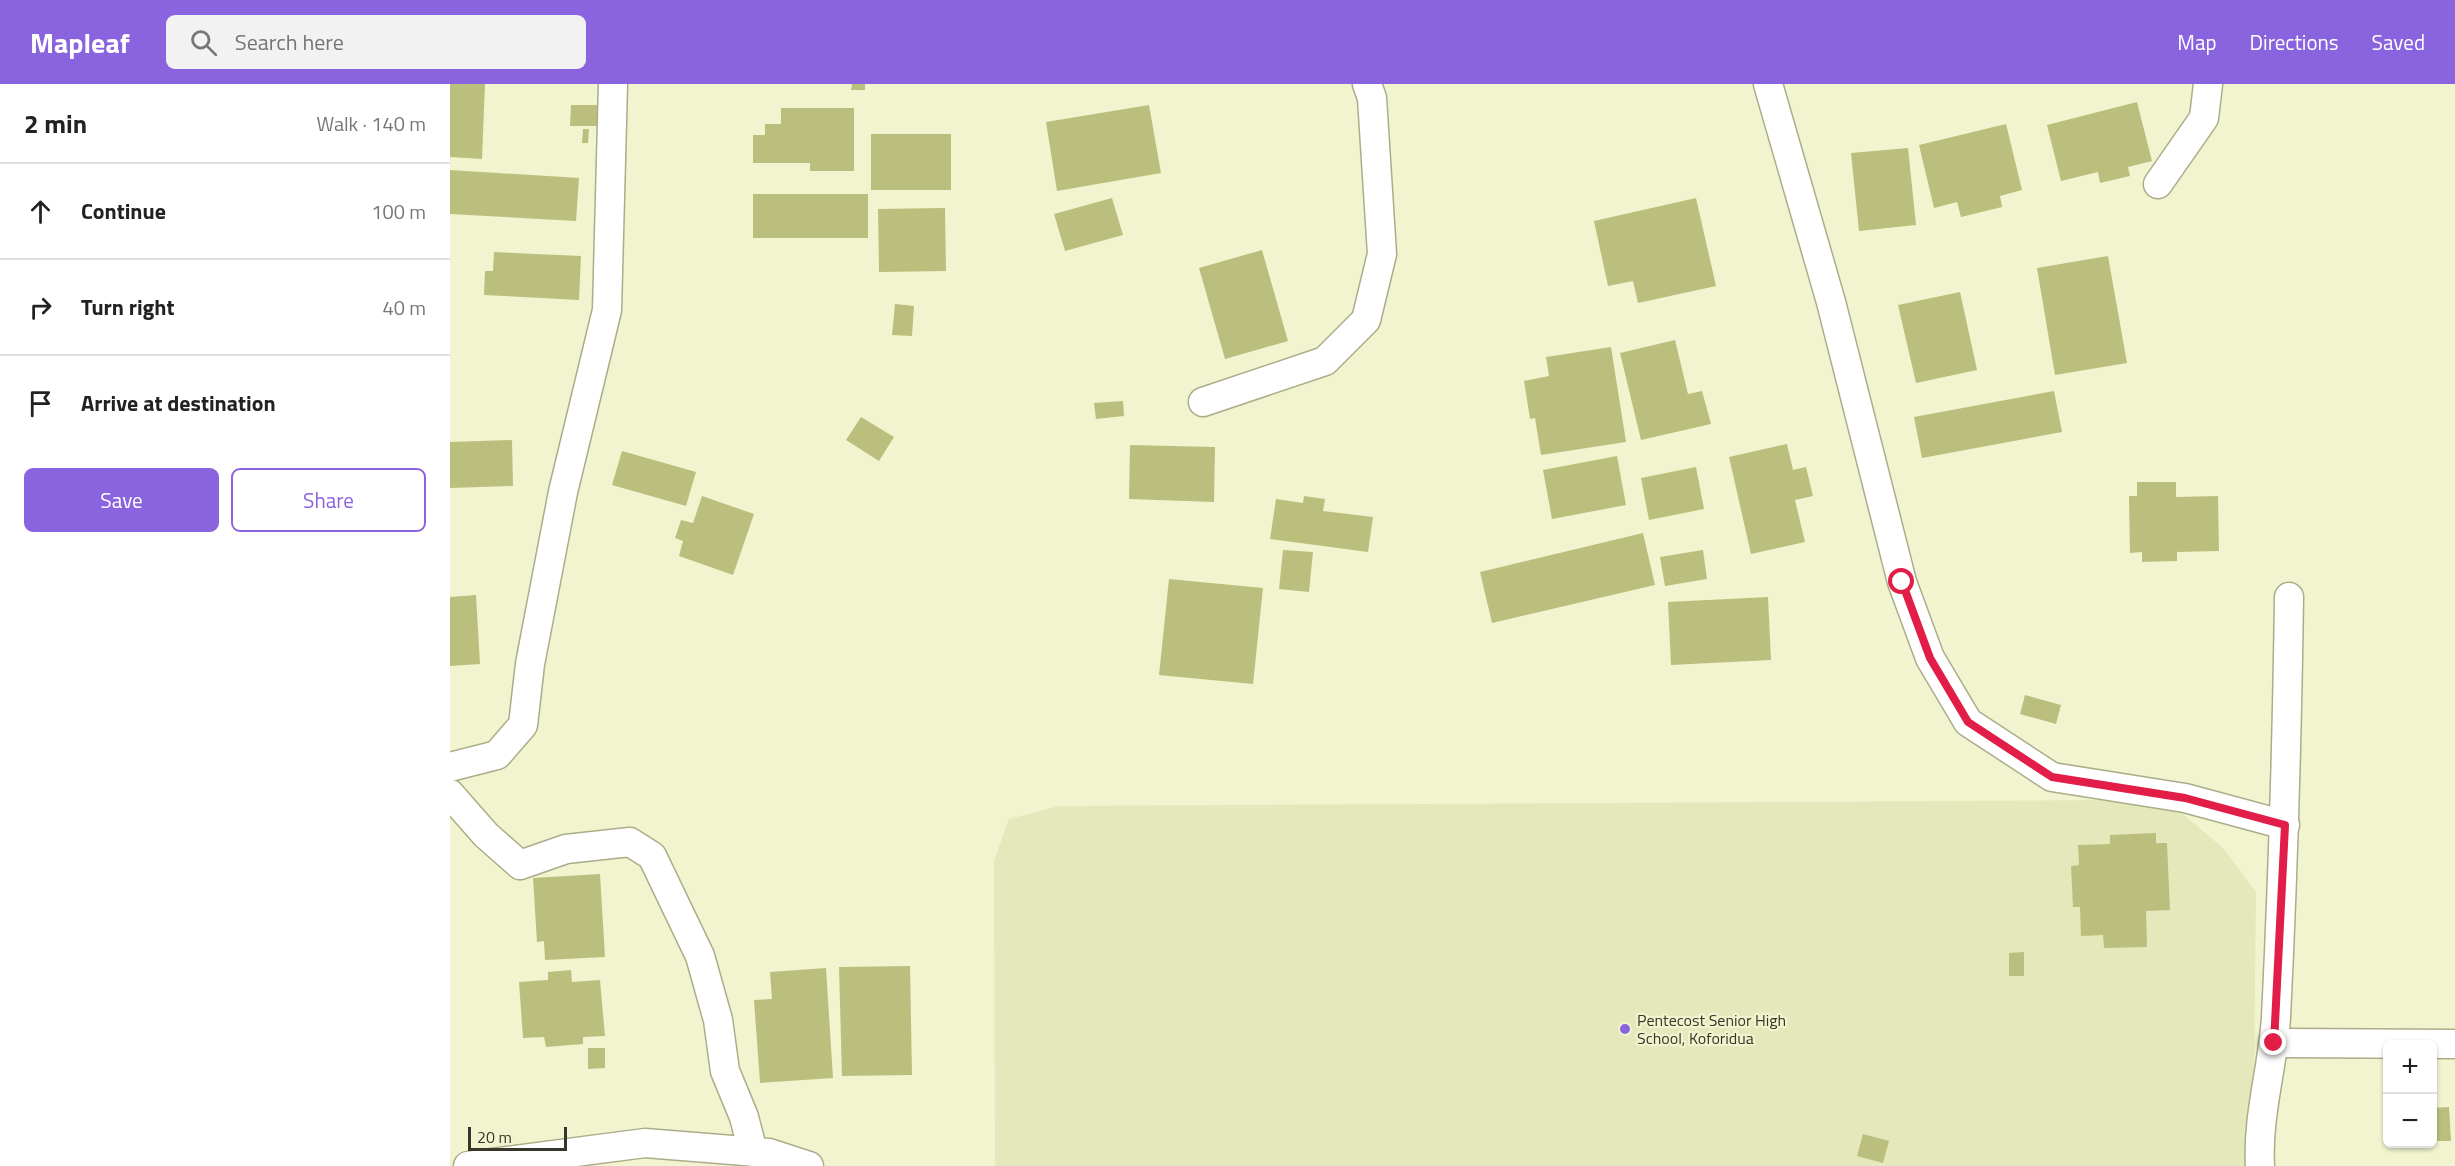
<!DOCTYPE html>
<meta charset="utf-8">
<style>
:root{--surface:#fff;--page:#f2f2f2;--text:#222;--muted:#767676;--line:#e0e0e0;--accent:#8a64df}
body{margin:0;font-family:"Titillium Web",sans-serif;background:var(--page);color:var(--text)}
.controls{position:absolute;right:18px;bottom:18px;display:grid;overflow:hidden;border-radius:9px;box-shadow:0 2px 4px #0004}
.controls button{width:54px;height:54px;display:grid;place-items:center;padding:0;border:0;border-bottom:2px solid var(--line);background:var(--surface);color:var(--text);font:30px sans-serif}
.scale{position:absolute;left:18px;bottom:15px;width:99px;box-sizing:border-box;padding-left:6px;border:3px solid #363729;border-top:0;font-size:16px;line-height:21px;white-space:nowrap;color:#363729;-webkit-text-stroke:4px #f1f4ce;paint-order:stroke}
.stop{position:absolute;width:18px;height:18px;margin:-14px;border:4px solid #e11d48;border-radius:50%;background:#fff}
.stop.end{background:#e11d48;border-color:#fff;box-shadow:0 2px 6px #0008}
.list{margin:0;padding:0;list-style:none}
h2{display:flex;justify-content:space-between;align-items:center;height:78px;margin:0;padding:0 24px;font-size:26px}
h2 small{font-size:20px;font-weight:400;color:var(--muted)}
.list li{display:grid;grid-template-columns:39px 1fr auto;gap:18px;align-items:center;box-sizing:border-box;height:96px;padding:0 24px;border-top:2px solid var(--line)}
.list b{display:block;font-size:22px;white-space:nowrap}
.list em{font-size:20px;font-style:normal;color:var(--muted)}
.actions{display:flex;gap:12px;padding:18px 24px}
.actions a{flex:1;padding:14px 0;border:2px solid var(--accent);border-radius:9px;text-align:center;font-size:21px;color:var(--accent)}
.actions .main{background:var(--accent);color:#fff}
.icon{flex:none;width:33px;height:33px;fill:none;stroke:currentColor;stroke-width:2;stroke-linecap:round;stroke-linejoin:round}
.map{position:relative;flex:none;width:2005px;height:1082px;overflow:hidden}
header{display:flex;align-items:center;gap:36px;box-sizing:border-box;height:84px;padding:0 30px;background:var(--accent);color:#fff}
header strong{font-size:28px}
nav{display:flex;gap:33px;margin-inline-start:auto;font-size:21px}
.search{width:420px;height:54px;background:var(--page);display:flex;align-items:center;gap:15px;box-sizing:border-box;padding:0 21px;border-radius:9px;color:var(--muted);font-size:22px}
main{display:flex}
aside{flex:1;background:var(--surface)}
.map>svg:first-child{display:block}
.built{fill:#e5e8bb}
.building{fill:#bbbf7d}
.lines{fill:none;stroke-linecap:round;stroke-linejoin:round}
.street-casing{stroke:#abad89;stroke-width:31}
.street{stroke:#fff;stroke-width:28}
.route{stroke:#e11d48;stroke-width:8}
.poi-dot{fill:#8a64df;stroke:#f1f4ce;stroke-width:2}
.labels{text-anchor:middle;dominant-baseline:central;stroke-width:4.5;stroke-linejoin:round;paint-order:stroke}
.poi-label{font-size:16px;fill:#363729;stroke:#f1f4ce;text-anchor:start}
</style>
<header>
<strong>Mapleaf</strong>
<div class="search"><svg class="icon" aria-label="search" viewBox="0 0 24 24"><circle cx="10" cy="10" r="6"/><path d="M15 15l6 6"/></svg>Search here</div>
<nav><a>Map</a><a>Directions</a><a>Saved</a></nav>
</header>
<main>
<aside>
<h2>2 min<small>Walk · 140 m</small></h2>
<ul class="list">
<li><svg class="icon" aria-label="ahead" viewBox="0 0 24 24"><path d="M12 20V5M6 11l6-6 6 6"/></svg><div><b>Continue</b></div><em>100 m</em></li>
<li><svg class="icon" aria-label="right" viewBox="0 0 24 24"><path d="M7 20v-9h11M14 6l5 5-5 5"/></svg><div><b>Turn right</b></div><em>40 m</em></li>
<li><svg class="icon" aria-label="arrive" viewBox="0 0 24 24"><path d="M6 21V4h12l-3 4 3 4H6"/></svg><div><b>Arrive at destination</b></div></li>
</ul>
<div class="actions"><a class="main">Save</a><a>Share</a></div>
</aside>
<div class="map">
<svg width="2005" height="1082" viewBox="0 0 2005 1082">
<rect width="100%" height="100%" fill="#f1f4ce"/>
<!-- built -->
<path class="built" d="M1693,716l34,9 47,40 32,43 -3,274h-1258l-1,-305 15,-42 50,-13z"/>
<!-- building -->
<g class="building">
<path d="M0,0h35l-3,75 -32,-2z"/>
<path d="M402,0h13v6h-14z"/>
<path d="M1687,18l15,59 -24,6 2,9 -30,7 -2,-11 -37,9 -14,-56z"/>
<path d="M121,21h30v21h-31z"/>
<path d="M699,21l12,68 -104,18 -11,-69z"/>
<path d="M331,24h73v63h-44v-8h-57v-28h12v-11h16z"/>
<path d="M1556,40l16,66 -22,6 2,11 -41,10 -4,-15 -23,6 -15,-63z"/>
<path d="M133,45h6l-1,14h-6z"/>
<rect x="421" y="50" width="80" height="56"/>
<path d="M1458,64l8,77 -57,6 -8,-78z"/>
<path d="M0,86l129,8 -3,43 -126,-7z"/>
<rect x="303" y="110" width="115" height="44"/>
<path d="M662,114l11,37 -58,16 -11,-37z"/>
<path d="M1246,114l20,88 -78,17 -5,-22 -25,5 -14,-65z"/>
<path d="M495,124l1,63 -67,1 -1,-63z"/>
<path d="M812,166l26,91 -63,18 -26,-91z"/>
<path d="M44,168l87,4 -2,44 -95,-5 1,-24h8z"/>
<path d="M1658,172l19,107 -72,12 -18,-107z"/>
<path d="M1510,208l17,78 -61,13 -18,-78z"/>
<path d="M445,220l19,2 -2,30 -20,-1z"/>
<path d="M1225,256l13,54 14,-3 9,33 -70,16 -21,-87z"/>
<path d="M1161,263l15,95 -85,13 -6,-37 -5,1 -6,-38 25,-5 -3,-19z"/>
<path d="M1604,307l8,41 -140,26 -8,-41z"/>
<path d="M673,317l1,15 -28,3 -2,-16z"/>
<path d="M411,333l33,20 -15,24 -33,-21z"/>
<path d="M62,356l1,46 -63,2v-46z"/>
<path d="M1337,360l6,26 13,-3 7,29 -18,4 10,42 -54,12 -22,-97z"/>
<path d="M680,361l85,2 -1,55 -85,-3z"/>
<path d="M172,367l74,21 -10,34 -74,-21z"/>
<path d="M1167,372l9,49 -74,14 -9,-49z"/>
<path d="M1246,383l8,42 -55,11 -8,-42z"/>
<path d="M1687,398h39v15l42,-1 1,55 -42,1v9l-35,1v-10l-12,1 -1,-57h8z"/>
<path d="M252,412l52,18 -21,61 -54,-19 4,-15 -8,-3 6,-18 12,3z"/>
<path d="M854,412l21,3 -2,12 50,6 -5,35 -98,-13 6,-40 27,4z"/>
<path d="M1193,449l12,52 -163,38 -12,-51z"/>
<path d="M833,466l30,2 -4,40 -30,-3z"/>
<path d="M1253,466l4,29 -42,7 -5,-29z"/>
<path d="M719,495l94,9 -10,96 -94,-9z"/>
<path d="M26,511l4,69 -30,2v-69z"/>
<path d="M1318,513l3,63 -100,5 -3,-63z"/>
<path d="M1575,611l36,10 -5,19 -36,-10z"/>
<path d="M1706,749v10h11l3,67 -24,1 1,36 -43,1 -1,-13 -22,1 -1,-29h-7l-2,-41 8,-1 -1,-20 32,-1v-9z"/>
<path d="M150,790l5,83 -60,3 -1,-19 -7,1 -4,-64z"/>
<path d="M1574,868v24h-15v-23z"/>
<path d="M460,882l2,109 -70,1 -3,-109z"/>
<path d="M376,884l7,110 -73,5 -6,-83 18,-1 -2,-27z"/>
<path d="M121,886l1,12 28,-2 5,56 -22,1v7l-37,3 -2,-10 -21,1 -4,-56 29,-2v-8z"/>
<path d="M138,964h17v20l-17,1z"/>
<path d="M1999,1023l2,34h-19v-33z"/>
<path d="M1413,1050l26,7 -6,22 -26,-7z"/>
</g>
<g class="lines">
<defs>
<g id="street">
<path d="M1318,0l63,218 71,280 28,76 38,64 84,55 133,21 100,27"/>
<path d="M1708,100l46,-66 4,-34"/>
<path d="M753,318l122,-41 41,-41 16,-66 -10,-156 -5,-14"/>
<path d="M0,683l47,-12 26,-30 7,-61 33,-172 44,-182 6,-226"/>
<path d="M0,710l36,41 34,30 46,-16 64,-7 22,14 48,100 18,64 7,51 19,46 9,35"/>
<path d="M1824,959l181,1"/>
<path d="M18,1082l177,-23 124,10 40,13"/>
<path d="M1810,1082c-3,-50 13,-99 16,-149 7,-140 11,-280 13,-420"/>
</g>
</defs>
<!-- street casing -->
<use href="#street" class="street-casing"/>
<!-- street -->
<use href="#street" class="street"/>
</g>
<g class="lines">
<!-- route -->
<path class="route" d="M1452,498l28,76 38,64 84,55 133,21 100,27 -11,218"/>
</g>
<!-- markers -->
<circle class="poi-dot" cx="1175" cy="945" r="6"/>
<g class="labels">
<!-- poi labels -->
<g class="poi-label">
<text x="1187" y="936">Pentecost Senior High<tspan x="1187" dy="18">School, Koforidua</tspan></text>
</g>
</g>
</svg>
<div class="controls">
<button>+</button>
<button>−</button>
</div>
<div class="scale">20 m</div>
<div class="stop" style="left:1452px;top:498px"></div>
<div class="stop end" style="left:1824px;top:959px"></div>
</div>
</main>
